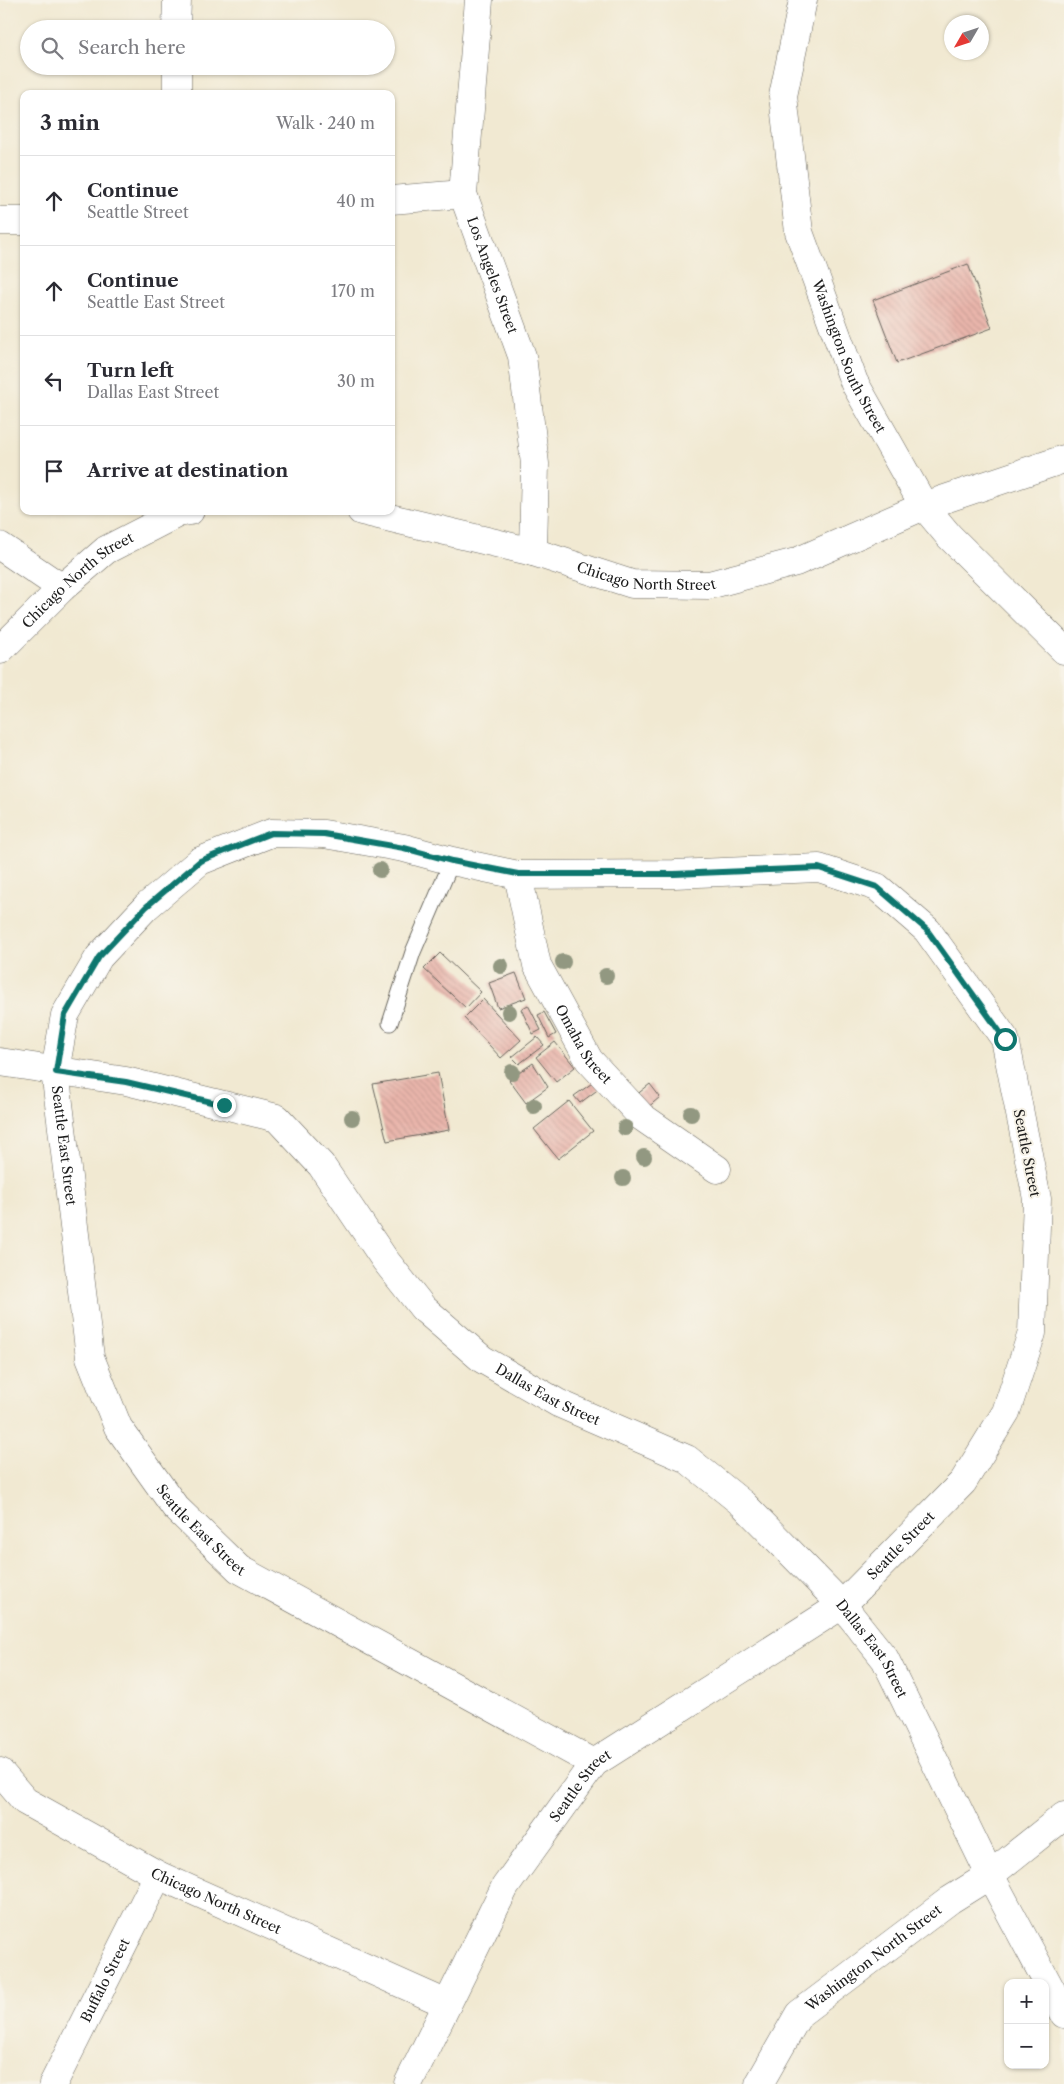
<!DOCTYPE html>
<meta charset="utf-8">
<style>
:root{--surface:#fff;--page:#f2f2f3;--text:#2b2b33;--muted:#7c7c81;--line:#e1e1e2}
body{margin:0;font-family:"Libre Caslon Text",serif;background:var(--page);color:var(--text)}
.controls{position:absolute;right:15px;bottom:15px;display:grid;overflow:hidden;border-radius:10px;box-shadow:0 1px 4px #0004}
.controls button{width:45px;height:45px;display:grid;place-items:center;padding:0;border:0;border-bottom:1px solid var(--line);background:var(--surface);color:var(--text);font:25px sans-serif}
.compass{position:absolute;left:944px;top:15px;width:45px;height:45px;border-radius:50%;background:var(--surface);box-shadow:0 1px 4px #0004;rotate:231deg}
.stop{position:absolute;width:15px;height:15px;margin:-11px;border:4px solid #0f766e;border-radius:50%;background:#fff}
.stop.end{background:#0f766e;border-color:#fff;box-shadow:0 1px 5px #0008}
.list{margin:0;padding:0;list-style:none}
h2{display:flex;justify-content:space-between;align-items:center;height:65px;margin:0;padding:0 20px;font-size:21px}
h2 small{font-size:16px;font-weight:400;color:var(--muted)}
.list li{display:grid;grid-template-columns:32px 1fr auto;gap:15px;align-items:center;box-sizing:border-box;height:90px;padding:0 20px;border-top:1px solid var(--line)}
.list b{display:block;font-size:19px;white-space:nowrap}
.list p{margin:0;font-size:16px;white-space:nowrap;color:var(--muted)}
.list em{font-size:16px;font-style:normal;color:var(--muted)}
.icon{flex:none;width:28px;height:28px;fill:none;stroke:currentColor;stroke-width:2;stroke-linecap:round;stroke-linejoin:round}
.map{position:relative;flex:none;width:1064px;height:2084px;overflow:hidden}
.search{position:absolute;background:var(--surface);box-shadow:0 1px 4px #0004;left:20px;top:20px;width:375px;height:55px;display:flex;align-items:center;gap:12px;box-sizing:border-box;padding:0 18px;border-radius:28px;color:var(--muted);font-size:19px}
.panel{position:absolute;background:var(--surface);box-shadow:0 1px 4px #0004;left:20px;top:90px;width:375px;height:425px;border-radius:10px}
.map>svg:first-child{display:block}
.building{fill:url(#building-back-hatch)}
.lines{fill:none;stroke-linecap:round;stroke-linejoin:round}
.lane-casing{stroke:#67645c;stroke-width:17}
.street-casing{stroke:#67645c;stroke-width:29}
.lane{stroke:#fff;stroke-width:15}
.street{stroke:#fff;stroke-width:28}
.tree{fill:#929881}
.route{stroke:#0f766e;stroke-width:6}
.labels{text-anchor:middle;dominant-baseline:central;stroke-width:4;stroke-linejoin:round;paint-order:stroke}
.street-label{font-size:14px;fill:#1c1c1c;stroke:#f7f3e8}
</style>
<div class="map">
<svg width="1064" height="2084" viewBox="0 0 1064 2084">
<defs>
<pattern id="building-back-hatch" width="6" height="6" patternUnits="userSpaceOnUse" patternTransform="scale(1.25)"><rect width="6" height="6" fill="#e9b5ab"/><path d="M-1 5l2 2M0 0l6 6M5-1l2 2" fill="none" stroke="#c79b93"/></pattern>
</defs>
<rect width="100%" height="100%" fill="#f7f3e8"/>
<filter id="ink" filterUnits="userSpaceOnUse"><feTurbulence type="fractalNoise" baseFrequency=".02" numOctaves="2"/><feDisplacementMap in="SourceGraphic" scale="10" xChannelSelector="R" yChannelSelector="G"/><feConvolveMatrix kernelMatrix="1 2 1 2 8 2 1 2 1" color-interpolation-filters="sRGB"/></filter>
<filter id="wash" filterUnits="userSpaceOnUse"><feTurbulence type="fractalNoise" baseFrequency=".0096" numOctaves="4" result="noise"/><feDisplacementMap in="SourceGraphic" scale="20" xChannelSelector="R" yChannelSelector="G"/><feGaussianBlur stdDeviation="1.12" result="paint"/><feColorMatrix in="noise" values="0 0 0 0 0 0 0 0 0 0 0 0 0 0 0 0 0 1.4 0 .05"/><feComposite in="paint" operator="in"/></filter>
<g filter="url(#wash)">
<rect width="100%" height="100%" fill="#f1e9d2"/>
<g id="blocks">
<!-- building -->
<g class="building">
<path d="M968,264l24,64 -95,35 -24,-63z"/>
<path d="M440,953l41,39 -15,16 -42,-39z"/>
<path d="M516,973l10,25 -28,10 -9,-25z"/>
<path d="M483,999l38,41 -20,18 -37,-40z"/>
<path d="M528,1005l13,25 -8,4 -12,-25z"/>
<path d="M544,1012l12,22 -7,4 -11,-23z"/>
<path d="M537,1037l7,8 -25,19 -7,-7z"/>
<path d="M555,1042l20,25 -19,15 -20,-25z"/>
<path d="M533,1063l15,24 -22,16 -17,-23z"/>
<path d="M438,1073l11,57 -62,11 -14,-57z"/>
<path d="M595,1081l5,7 -20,15 -6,-7z"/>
<path d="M650,1084l10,13 -14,12 -11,-13z"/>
<path d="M569,1101l24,30 -35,28 -24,-30z"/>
</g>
</g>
</g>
<g filter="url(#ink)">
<use href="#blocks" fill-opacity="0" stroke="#67645c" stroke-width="1"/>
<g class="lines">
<defs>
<path id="lane" d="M390,1023l23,-71 39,-91"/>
<g id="street">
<path id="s1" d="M479,0l-16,194 59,162 13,108 -2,88"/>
<path id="s2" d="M803,0l-20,96 16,136 55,150 70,124 25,30 115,114"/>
<path d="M176,29l1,-29"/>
<path d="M177,66v28"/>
<path d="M391,200l72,-6"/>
<path d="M0,221h24"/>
<path id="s3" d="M361,511l172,41 99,32 77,1 87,-23 128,-56 140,-47"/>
<path d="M0,546l62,42"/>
<path id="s4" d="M0,650l62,-62 44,-38 72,-37 12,-2"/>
<path id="s5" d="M518,875l19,90 52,95 53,57 75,52"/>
<path id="s6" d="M0,1062l126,19 151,37 44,47 64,95 38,48 59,51 76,44 129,56 56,45 99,101 43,54 105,216 74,139"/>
<path id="s7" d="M0,1772l25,29 133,74 289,129"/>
<path id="s8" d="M53,2084l105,-209"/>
<path id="s9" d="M408,2084l97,-197 89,-124 248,-158 121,-123 43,-70 26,-79 5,-134 -32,-160 -78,-109 -50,-43 -58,-19 -145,6 -156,1 -66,-14 -48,-13 -80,-14 -53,-1 -71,28 -54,46 -47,50 -34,58 -10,56 35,286 28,70 57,80 64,62 355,194"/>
<path id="s10" d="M759,2084l40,-70 151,-114 40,-25 74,-59"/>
</g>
</defs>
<!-- lane casing -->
<use href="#lane" class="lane-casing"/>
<!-- street casing -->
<use href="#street" class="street-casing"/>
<!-- lane -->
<use href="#lane" class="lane"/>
<!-- street -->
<use href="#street" class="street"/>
</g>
<!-- trees -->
<g class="tree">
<circle cx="380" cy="870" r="8"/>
<circle cx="563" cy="962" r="8"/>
<circle cx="501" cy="966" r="8"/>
<circle cx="606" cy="976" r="8"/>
<circle cx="509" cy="1012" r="8"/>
<circle cx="512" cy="1072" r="8"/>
<circle cx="534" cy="1106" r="8"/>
<circle cx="691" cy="1114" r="8"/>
<circle cx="352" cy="1118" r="8"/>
<circle cx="625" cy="1128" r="8"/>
<circle cx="644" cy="1157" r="8"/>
<circle cx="623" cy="1178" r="8"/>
</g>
</g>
<g class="lines" filter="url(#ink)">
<!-- route -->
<path class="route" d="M224,1105l-98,-23 -70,-10 9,-57 34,-58 47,-50 54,-46 71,-28 53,1 80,14 48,13 66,13h156l145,-6 58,19 50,43 78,109"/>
</g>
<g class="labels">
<!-- street labels -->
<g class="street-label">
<text stroke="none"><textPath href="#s1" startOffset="281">Los Angeles Street</textPath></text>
<text stroke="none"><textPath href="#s2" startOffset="369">Washington South Street</textPath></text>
<text stroke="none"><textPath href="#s3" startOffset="294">Chicago North Street</textPath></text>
<text stroke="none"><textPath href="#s4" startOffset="105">Chicago North Street</textPath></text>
<text stroke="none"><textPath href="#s5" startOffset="184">Omaha Street</textPath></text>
<text stroke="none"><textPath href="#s9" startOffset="2530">Seattle East Street</textPath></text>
<text transform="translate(1027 1153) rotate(79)">Seattle Street</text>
<text stroke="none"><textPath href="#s6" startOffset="676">Dallas East Street</textPath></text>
<text stroke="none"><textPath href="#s9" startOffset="2951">Seattle East Street</textPath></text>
<text stroke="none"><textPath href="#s9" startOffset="750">Seattle Street</textPath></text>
<text stroke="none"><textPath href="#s6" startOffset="1096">Dallas East Street</textPath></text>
<text stroke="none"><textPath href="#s9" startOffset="346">Seattle Street</textPath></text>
<text stroke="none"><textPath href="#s7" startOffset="254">Chicago North Street</textPath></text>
<text stroke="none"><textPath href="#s10" startOffset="174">Washington North Street</textPath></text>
<text stroke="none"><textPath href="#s8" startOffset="116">Buffalo Street</textPath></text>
</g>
</g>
</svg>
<div class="controls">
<button>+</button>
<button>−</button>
</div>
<svg class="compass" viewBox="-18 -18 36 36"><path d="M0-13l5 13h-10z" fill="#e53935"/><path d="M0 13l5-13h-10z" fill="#7c7c81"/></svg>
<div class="stop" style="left:1005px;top:1039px"></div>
<div class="stop end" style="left:224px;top:1105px"></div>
<div class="search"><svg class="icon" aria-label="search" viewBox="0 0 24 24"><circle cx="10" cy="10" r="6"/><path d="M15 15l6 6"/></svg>Search here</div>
<section class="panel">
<h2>3 min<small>Walk · 240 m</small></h2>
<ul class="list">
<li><svg class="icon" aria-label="ahead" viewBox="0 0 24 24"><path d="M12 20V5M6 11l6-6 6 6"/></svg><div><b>Continue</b><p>Seattle Street</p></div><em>40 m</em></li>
<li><svg class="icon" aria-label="ahead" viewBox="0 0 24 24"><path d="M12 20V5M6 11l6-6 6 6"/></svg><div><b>Continue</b><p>Seattle East Street</p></div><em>170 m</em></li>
<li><svg class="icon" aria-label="left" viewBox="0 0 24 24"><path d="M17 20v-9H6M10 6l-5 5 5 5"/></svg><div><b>Turn left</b><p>Dallas East Street</p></div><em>30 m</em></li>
<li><svg class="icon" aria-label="arrive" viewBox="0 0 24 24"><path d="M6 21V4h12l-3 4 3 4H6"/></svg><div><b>Arrive at destination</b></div></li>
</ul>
</section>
</div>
